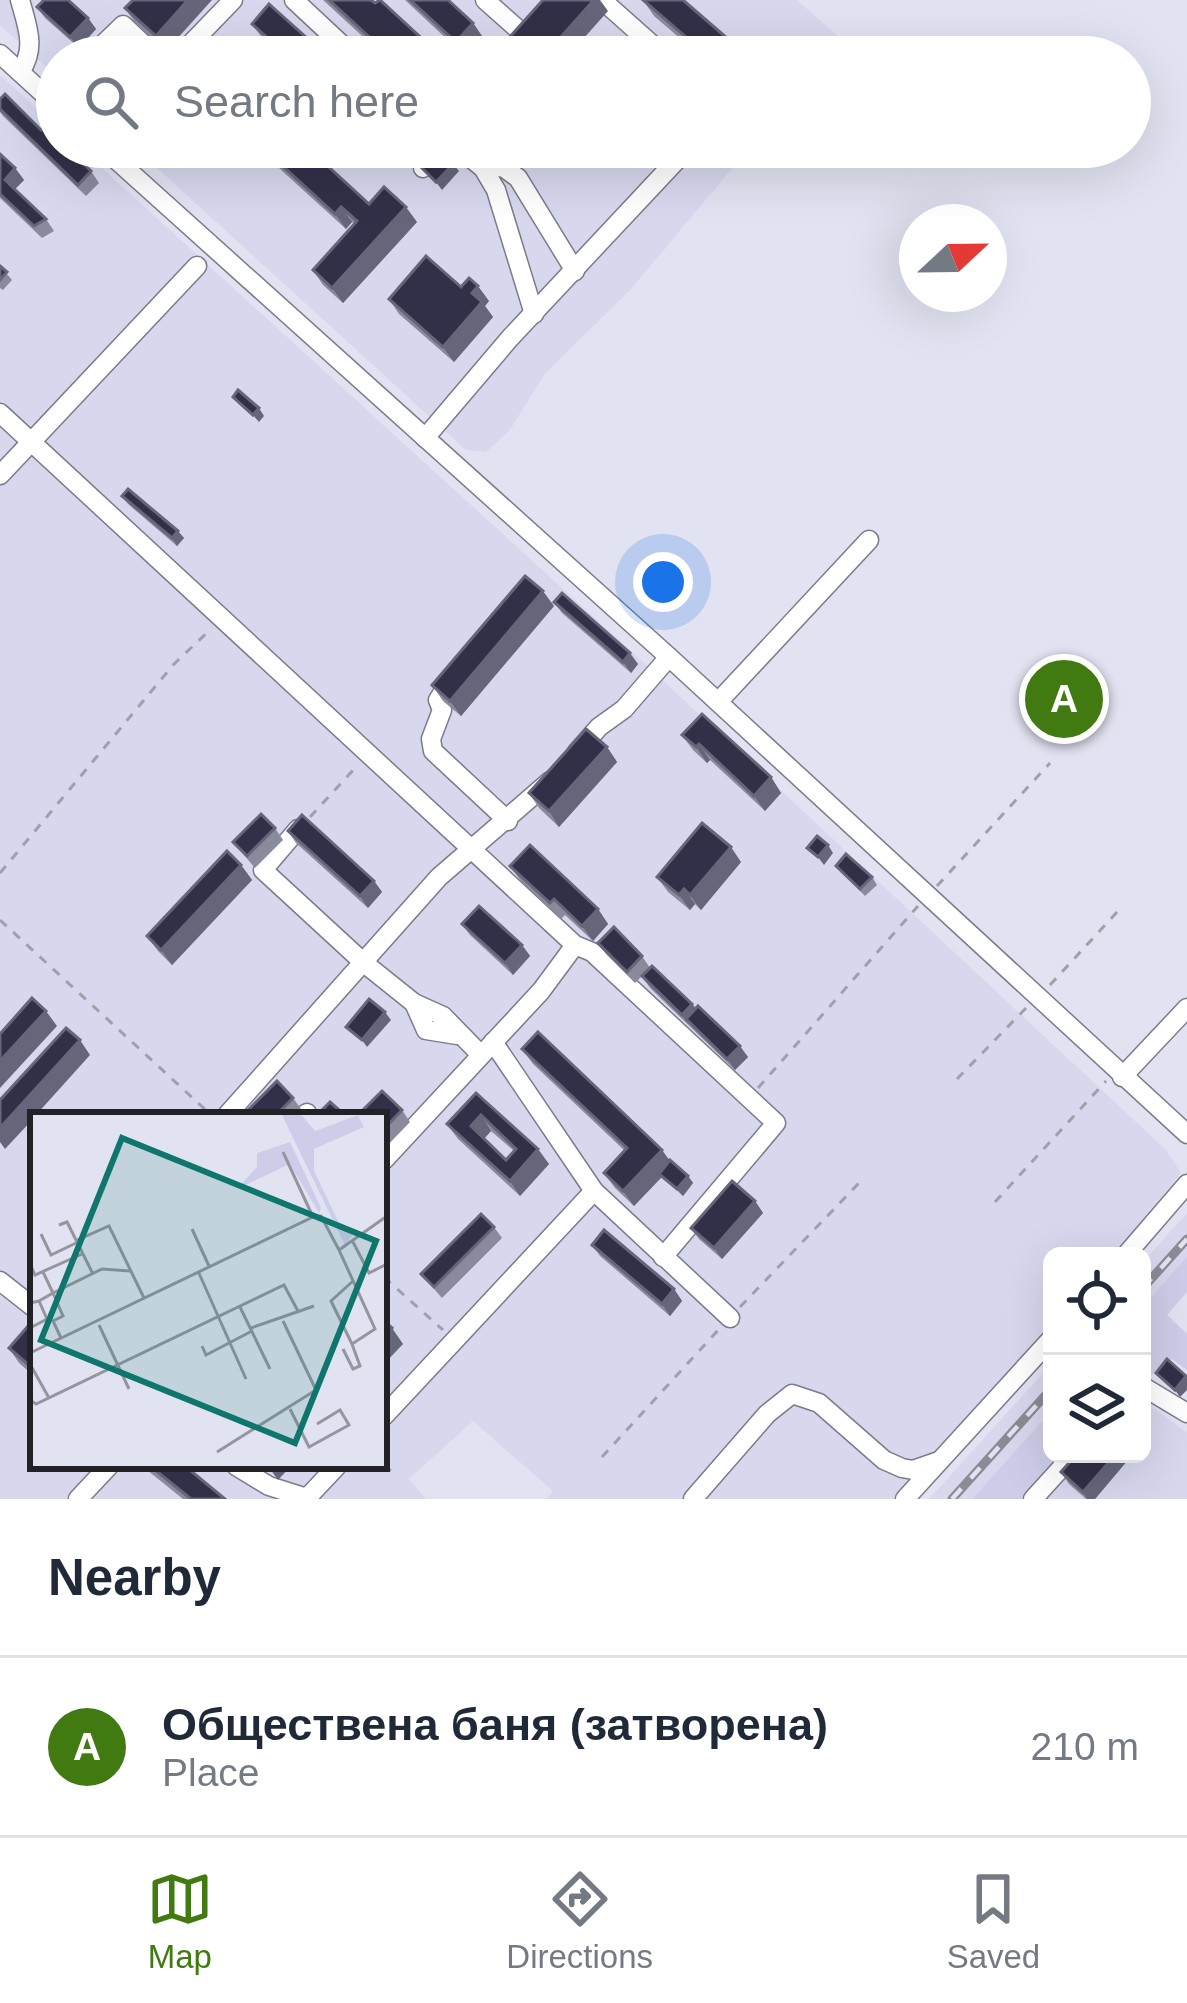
<!DOCTYPE html>
<meta charset="utf-8">
<style>
:root{--surface:#fff;--page:#f6f6f7;--text:#1f2937;--muted:#747a83;--line:#e0e1e3;--accent:#417a10}
body{margin:0;font-family:Arial,sans-serif;background:var(--page);color:var(--text)}
.controls{position:absolute;right:36px;bottom:36px;display:grid;overflow:hidden;border-radius:18px;box-shadow:0 12px 48px #0002}
.controls button{width:108px;height:108px;display:grid;place-items:center;padding:0;border:0;border-bottom:3px solid var(--line);background:var(--surface);color:var(--text);font:60px sans-serif}
.compass{position:absolute;left:899px;top:204px;width:108px;height:108px;border-radius:50%;background:var(--surface);box-shadow:0 12px 48px #0002;rotate:68deg}
.you{position:absolute;left:663px;top:582px;width:42px;height:42px;margin:-30px;border:9px solid #fff;border-radius:50%;background:#1a73e8;box-shadow:0 0 0 18px #1a73e833}
.badge{display:grid;place-items:center;width:78px;height:78px;border-radius:50%;background:var(--accent);color:#fff;font-size:39px;font-weight:700}
.pin{position:absolute;translate:-50% -50%;border:6px solid #fff;box-shadow:0 3px 12px #0006}
.list{margin:0;padding:0;list-style:none}
h2{display:flex;justify-content:space-between;align-items:center;height:156px;margin:0;padding:0 48px;font-size:51px}
h2 small{font-size:39px;font-weight:400;color:var(--muted)}
.list li{display:grid;grid-template-columns:78px 1fr auto;gap:36px;align-items:center;box-sizing:border-box;height:180px;padding:0 48px;border-top:3px solid var(--line)}
.list b{display:block;font-size:45px;white-space:nowrap}
.list p{margin:0;font-size:39px;white-space:nowrap;color:var(--muted)}
.list em{font-size:39px;font-style:normal;color:var(--muted)}
.icon{flex:none;width:66px;height:66px;fill:none;stroke:currentColor;stroke-width:2;stroke-linecap:round;stroke-linejoin:round}
.map{position:relative;flex:none;width:1187px;height:1499px;overflow:hidden}
.search{position:absolute;background:var(--surface);box-shadow:0 12px 48px #0002;left:36px;right:36px;top:36px;height:132px;display:flex;align-items:center;gap:30px;box-sizing:border-box;padding:0 42px;border-radius:66px;color:var(--muted);font-size:45px}
.sheet{height:336px;background:var(--surface)}
nav{display:flex;justify-content:space-around;align-items:center;box-sizing:border-box;height:168px;border-top:3px solid var(--line);background:var(--surface);font-size:33px;color:var(--muted)}
nav a{display:grid;justify-items:center;gap:6px}
nav .on{color:var(--accent)}
.map>svg:first-child{display:block}
.built{fill:#d7d7ee;fill-rule:evenodd}
.green{fill:#cdcde9}
.lines{fill:none;stroke-linecap:round;stroke-linejoin:round}
.minor-casing{stroke:#7b7b89;stroke-width:21}
.path{stroke:#a0a0ac;stroke-width:3;stroke-dasharray:9 9;stroke-linecap:butt}
.minor{stroke:#fff;stroke-width:18}
.rail-casing{stroke:#8a8b95;stroke-width:9}
.rail{stroke:#e2e3f2;stroke-width:4.5;stroke-dasharray:14;stroke-linecap:butt}
.wall{fill:#8a8a9d;fill-rule:evenodd}
.shaded-wall{fill:#66667b}
.building{fill:#313048;stroke:#66667b;stroke-width:3;fill-rule:evenodd}
.inset-road{fill:none;stroke:#9595a0;stroke-width:3}
.view{fill:#0f766e;fill-opacity:0.15;stroke:#0f766e;stroke-width:6}
.inset-edge{fill:none;stroke:#212126;stroke-width:6}
</style>
<div class="map">
<svg width="1187" height="1499" viewBox="0 0 1187 1499">
<rect width="100%" height="100%" fill="#e2e3f2"/>
<!-- built -->
<g class="built">
<path d="M0,0h797l44,39 -15,18h-769v20l-57,-52z"/>
<path d="M0,75l57,52v20h22l576,526 510,476 16,24 -68,83h-61v75l-157,168h-348l6,-8 -80,-70 -64,58 17,20h-426zM33,1115h351v351h-351z"/>
<path d="M134,147h616l-118,141 -88,87 -34,55 -24,22 -20,-2z"/>
<path d="M1187,1213v43l-45,52v-45z"/>
<path d="M1052,1363v47l-80,89h-43z"/>
<path d="M1142,1399l45,34v66h-165l42,-45h78z"/>
</g>
<!-- green -->
<g class="green">
<path d="M1187,1256v36l-20,23 20,19v36l-15,-11 -25,19 -5,-4v-66z"/>
<path d="M1052,1410v44h12l-42,45h-50z"/>
</g>
<g class="lines">
<defs>
<g id="minor">
<path d="M20,0c7,26 17,48 0,72"/>
<path d="M294,0l61,57"/>
<path d="M485,0l36,32"/>
<path d="M602,0l64,57"/>
<path d="M0,54l57,52"/>
<path d="M90,57l33,-32 34,32"/>
<path d="M178,57l55,-57"/>
<path d="M102,147l567,510 518,477"/>
<path d="M457,147l26,21 13,22 38,124"/>
<path d="M423,168l17,-21"/>
<path d="M483,168l20,-1 15,11 57,93"/>
<path d="M0,413l575,532 17,7 184,171 -113,134"/>
<path d="M425,438l85,-100 179,-191"/>
<path d="M0,475l197,-209"/>
<path d="M448,684l-10,16 4,10 -11,29 2,12 75,70"/>
<path d="M718,702l151,-162"/>
<path d="M577,752l22,-25 25,-18 45,-52"/>
<path d="M298,829l-35,41 101,93 50,40 29,13 37,38"/>
<path d="M414,1003l12,27 31,5"/>
<path d="M493,1042l101,149 136,127"/>
<path d="M1122,1077l65,-69"/>
<path d="M227,1115l212,-238 111,-96"/>
<path d="M304,1115l3,-2"/>
<path d="M384,1160l157,-169 34,-46"/>
<path d="M1125,1256l62,-72"/>
<path d="M0,1281l33,26"/>
<path d="M1142,1386l45,27"/>
<path d="M384,1416l210,-225"/>
<path d="M236,1466l33,20 38,12 30,-32"/>
<path d="M78,1499l31,-33"/>
<path d="M693,1499l74,-85 25,-20 27,9 65,57 18,8 11,2 26,-9"/>
<path d="M905,1499l147,-161"/>
<path d="M1033,1499l41,-45"/>
</g>
</defs>
<!-- minor casing -->
<use href="#minor" class="minor-casing"/>
<!-- path -->
<g class="path">
<path d="M310,817l46,-50"/>
<path d="M0,873l174,-209 38,-36"/>
<path d="M937,886l113,-123"/>
<path d="M0,920l210,194"/>
<path d="M1050,985l68,-74"/>
<path d="M957,1079l69,-71"/>
<path d="M758,1088l160,-182"/>
<path d="M995,1202l111,-121"/>
<path d="M384,1277l59,53"/>
<path d="M740,1307l119,-124"/>
<path d="M602,1457l119,-130"/>
<path d="M384,1465l8,7"/>
</g>
<!-- minor -->
<use href="#minor" class="minor"/>
<defs>
<g id="rail">
<path d="M1142,1289l45,-50"/>
<path d="M952,1499l100,-111"/>
</g>
</defs>
<!-- rail casing -->
<use href="#rail" class="rail-casing"/>
<!-- rail -->
<use href="#rail" class="rail"/>
</g>
<!-- wall -->
<g class="wall">
<path d="M133,0l33,51 -30,-27 -11,-16z"/>
<path d="M323,0h48l71,57h-57z"/>
<path d="M405,0h43l25,23 11,16 -18,18z"/>
<path d="M643,0l103,57h-44l-48,-41z"/>
<path d="M37,7l51,11 8,11 -17,19 -34,-30z"/>
<path d="M252,24l76,33h-45l-20,-18z"/>
<path d="M0,99l41,31 16,-16v33l34,24 8,12 -13,13 -83,-80 -3,-4z"/>
<path d="M256,147h51l62,57 48,18 -74,81 -20,-18 -10,-15 41,-46 -2,-2 -6,7z"/>
<path d="M384,147h33l-15,17z"/>
<path d="M0,154l15,14 9,12 -9,9 31,30 8,12 -12,7 -42,-40z"/>
<path d="M0,266l12,14 -9,10 -3,-2z"/>
<path d="M461,287l28,14 -4,5 8,11 -39,45 -55,-48 -10,-15z"/>
<path d="M122,496l62,42 -7,8 -49,-42z"/>
<path d="M554,602l84,62 -7,9 -69,-60z"/>
<path d="M554,606l-93,110 -18,-15 -11,-16z"/>
<path d="M1057,677l36,15 -39,41 -15,-15 -8,-11 9,-10 -14,-16z"/>
<path d="M682,735l89,42 10,16 -16,18 -55,-51 -3,3 -14,-13z"/>
<path d="M607,747l10,15 -58,65 -20,-19 -10,-15z"/>
<path d="M275,828l8,12 -28,28 -22,-26z"/>
<path d="M288,831l86,50 8,11 -14,16 -72,-65z"/>
<path d="M741,862l-40,48 -6,-6 -5,6 -22,-18 -11,-15z"/>
<path d="M241,865l11,15 -80,85 -14,-14 -11,-15z"/>
<path d="M510,866l88,43 10,15 -15,17 -28,-26 -4,4 -40,-38z"/>
<path d="M836,866l36,11 5,8 -12,11z"/>
<path d="M462,924l60,21 8,11 -17,19 -43,-40z"/>
<path d="M598,943l44,13 8,12 -15,15 -29,-29z"/>
<path d="M642,976l50,28 56,53 -13,13 -85,-82z"/>
<path d="M522,1049l166,127 5,7 -10,13 -21,-19 -28,29 -19,-18 -11,-15 21,-22 -92,-87z"/>
<path d="M476,1093l73,71 -29,32 -62,-57 -11,-15zM491,1131l23,20 -8,9 -22,-21z"/>
<path d="M293,1098l8,11 -6,6h-42l-4,-6z"/>
<path d="M402,1110l8,12 -26,27v-34z"/>
<path d="M755,1201l8,12 -41,46 -23,-20 -8,-11z"/>
<path d="M494,1227l8,11 -60,60 -21,-24z"/>
<path d="M592,1245l82,44 8,12 -12,15 -70,-60z"/>
<path d="M33,1329v46l-14,-12 -10,-15z"/>
<path d="M1077,1454h45l5,7 -32,38h-9l-17,-15 -8,-12z"/>
<path d="M142,1466h43l40,33h-42z"/>
</g>
<!-- shaded-wall -->
<g class="shaded-wall">
<path d="M188,0h24l-46,51 -10,-15z"/>
<path d="M594,0h6l8,11 -41,46h-24z"/>
<path d="M88,18l8,11 -17,19 -9,-11z"/>
<path d="M473,23l11,16 -17,18 -11,-15z"/>
<path d="M393,147h24l-15,17 -10,-16z"/>
<path d="M453,164l6,7 -17,19 -6,-8z"/>
<path d="M15,168l9,12 -11,11 -8,-11z"/>
<path d="M341,207l11,15 -6,7 -11,-15z"/>
<path d="M406,207l11,15 -74,81 -11,-15z"/>
<path d="M478,286l11,15 -4,5 8,11 -39,45 -11,-15 29,-54z"/>
<path d="M259,408l5,8 -5,6 -6,-7z"/>
<path d="M178,531l6,7 -7,8 -5,-8z"/>
<path d="M543,591l11,15 -93,110 -11,-15z"/>
<path d="M630,653l8,11 -7,9 -8,-11z"/>
<path d="M1085,681l8,11 -39,41 -8,-12z"/>
<path d="M699,744l11,16 -3,3 -11,-16z"/>
<path d="M607,747l10,15 -58,65 -10,-16z"/>
<path d="M771,777l10,16 -16,18 -11,-15z"/>
<path d="M828,845l5,8 -9,12 -6,-8z"/>
<path d="M731,847l10,15 -40,48 -11,-15z"/>
<path d="M241,865l11,15 -80,85 -11,-15z"/>
<path d="M374,881l8,11 -14,16 -8,-12z"/>
<path d="M684,889l11,15 -5,6 -11,-15z"/>
<path d="M598,909l10,15 -15,17 -11,-15z"/>
<path d="M522,945l8,11 -17,19 -8,-12z"/>
<path d="M692,1004l8,12 -14,3 4,7 -8,-11z"/>
<path d="M46,1011l11,15 -57,62v-27z"/>
<path d="M385,1012l6,8 -24,27 -5,-7z"/>
<path d="M80,1040l10,15 -54,60h-3v4l-28,30 -5,-7v-14z"/>
<path d="M740,1046l8,11 -13,13 -8,-11z"/>
<path d="M481,1115l10,16 -10,11 -10,-16z"/>
<path d="M538,1149l11,15 -29,32 -10,-15z"/>
<path d="M662,1150l11,15 -39,41 -11,-15z"/>
<path d="M688,1176l5,7 -10,13 -6,-7z"/>
<path d="M755,1201l8,12 -41,46 -8,-11z"/>
<path d="M674,1289l8,12 -12,15 -8,-12z"/>
<path d="M392,1328l11,16 -19,20v-27z"/>
<path d="M1187,1377v13l-7,7 -5,-7z"/>
<path d="M1116,1454h6l5,7 -32,38h-8l-4,-7z"/>
<path d="M268,1466h23l-13,14z"/>
</g>
<!-- building -->
<g class="building">
<path d="M44,0h24l20,18 -18,19 -33,-30z"/>
<path d="M133,0h55l-32,36 -31,-28z"/>
<path d="M329,0h42l4,3 5,-3 62,57h-51z"/>
<path d="M410,0h38l25,23 -17,19z"/>
<path d="M543,0h51l-51,57h-51z"/>
<path d="M643,0h40l60,52 -4,5h-30z"/>
<path d="M269,4l59,53h-39l-37,-33z"/>
<path d="M189,47l11,10h-20z"/>
<path d="M5,94l36,36 16,-16v33h9l25,24 -13,14 -78,-76v-10z"/>
<path d="M262,147h45l62,57 15,-17 22,20 -74,81 -19,-18 44,-49 -16,-14 -6,7z"/>
<path d="M439,150l14,14 -17,18 -14,-14z"/>
<path d="M0,154l15,14 -10,12 41,39 -12,7 -34,-32z"/>
<path d="M426,256l35,31 8,-9 9,8 -6,7 10,9 -39,45 -54,-48z"/>
<path d="M0,266l7,6 -7,8z"/>
<path d="M238,390l21,18 -6,7 -20,-18z"/>
<path d="M128,489l50,42 -6,7 -50,-42z"/>
<path d="M525,576l18,15 -93,110 -18,-16z"/>
<path d="M562,593l68,60 -7,9 -69,-60z"/>
<path d="M1043,663l14,14 11,-12 17,16 -39,40 -15,-14 11,-12 -16,-14z"/>
<path d="M702,714l69,63 -17,19 -55,-52 -3,3 -14,-12z"/>
<path d="M586,729l21,18 -58,64 -20,-18z"/>
<path d="M261,814l14,14 -28,28 -14,-14z"/>
<path d="M302,815l72,66 -14,15 -72,-65z"/>
<path d="M702,823l29,24 -41,48 -6,-6 -5,6 -22,-18z"/>
<path d="M817,836l11,9 -10,12 -11,-9z"/>
<path d="M530,845l68,64 -16,17 -28,-27 -4,4 -40,-37z"/>
<path d="M227,851l14,14 -80,85 -14,-14z"/>
<path d="M846,854l26,23 -12,12 -24,-23z"/>
<path d="M479,906l43,39 -17,18 -43,-39z"/>
<path d="M614,927l28,29 -15,16 -29,-29z"/>
<path d="M652,966l40,38 -10,11 -40,-39z"/>
<path d="M32,998l14,13 -46,50v-27z"/>
<path d="M369,999l16,13 -23,28 -16,-13z"/>
<path d="M698,1006l42,40 -13,13 -41,-40z"/>
<path d="M66,1028l14,12 -80,88v-28z"/>
<path d="M538,1032l124,118 -39,41 -19,-18 23,-25 -105,-99z"/>
<path d="M277,1081l16,17 -17,17h-22l-5,-6z"/>
<path d="M382,1091l20,19 -18,19v-14h-26z"/>
<path d="M476,1093l62,56 -28,32 -63,-57zM481,1115l35,34 -10,11 -35,-34z"/>
<path d="M330,1102l8,7 -6,6h-15z"/>
<path d="M670,1160l18,16 -11,13 -18,-15z"/>
<path d="M732,1181l23,20 -41,47 -23,-20z"/>
<path d="M481,1214l13,13 -60,60 -13,-13z"/>
<path d="M604,1230l70,59 -12,15 -70,-59z"/>
<path d="M384,1321l8,7 -8,9z"/>
<path d="M29,1325l4,4v40l-24,-21z"/>
<path d="M1167,1359l19,17 -11,14 -19,-17z"/>
<path d="M1077,1454h39l-33,38 -22,-20z"/>
<path d="M150,1466h35l40,33h-34z"/>
</g>
<!-- overview -->
<g transform="translate(30 1112)">
<rect width="357" height="357" fill="#e2e3f2"/>
<path d="M269,0l16,19 43,-16 6,12 -50,22v22l29,60 12,1 -10,13 -64,-132zM260,30l31,66 -2,5 -29,-49 -53,25 20,-22v-14z" fill="#cdcde9"/>
<path class="inset-road" d="M253,40l30,65M29,113l8,-3 26,52M162,117l17,37M11,122l10,21 25,-12M45,129l34,-15 35,72M323,130l16,31 18,-9M309,138l36,79 -23,15 8,22 -7,3 -10,-20M0,152l5,11 47,-21M168,159l48,108M13,160l10,21 49,-24 28,2M9,189l14,-8 10,23 -10,5 8,17M0,191l9,-2 8,18 -17,9M210,195l30,62M69,213l30,64M221,216l63,-22M322,232l-21,-43 22,-20M172,234l4,9 46,-24M0,241l283,-136 8,-1 18,34 48,-34M0,252l19,34M0,288l6,4 248,-119 15,28M260,297l19,38 40,-22 -9,-15 -23,14M187,340l99,-62 -33,-69"/>
<path class="view" d="M92,26l254,103 -81,202 -254,-103z"/>
<rect width="357" height="357" class="inset-edge"/>
</g>
</svg>
<div class="controls">
<button><svg class="icon" aria-label="locate" viewBox="0 0 24 24"><circle cx="12" cy="12" r="6"/><path d="M12 2v4M12 18v4M2 12h4M18 12h4"/></svg></button>
<button><svg class="icon" aria-label="layers" viewBox="0 0 24 24"><path d="M12 4l9 5-9 5-9-5zM3 14l9 5 9-5"/></svg></button>
</div>
<svg class="compass" viewBox="-18 -18 36 36"><path d="M0-13l5 13h-10z" fill="#e53935"/><path d="M0 13l5-13h-10z" fill="#747a83"/></svg>
<div class="you"></div>
<div class="pin badge" style="left:1064px;top:699px">A</div>
<div class="search"><svg class="icon" aria-label="search" viewBox="0 0 24 24"><circle cx="10" cy="10" r="6"/><path d="M15 15l6 6"/></svg>Search here</div>
</div>
<section class="sheet">
<h2>Nearby<small></small></h2>
<ul class="list">
<li><span class="badge">A</span><div><b>Обществена баня (затворена)</b><p>Place</p></div><em>210 m</em></li>
</ul>
</section>
<nav>
<a class="on"><svg class="icon" aria-label="map" viewBox="0 0 24 24"><path d="M3 6l6-2 6 2 6-2v14l-6 2-6-2-6 2zM9 4v14M15 6v14"/></svg>Map</a>
<a><svg class="icon" aria-label="directions" viewBox="0 0 24 24"><path d="M12 3l9 9-9 9-9-9zM9 14v-3h6M13 9l2 2-2 2"/></svg>Directions</a>
<a><svg class="icon" aria-label="saved" viewBox="0 0 24 24"><path d="M7 4h10v16l-5-4-5 4z"/></svg>Saved</a>
</nav>
